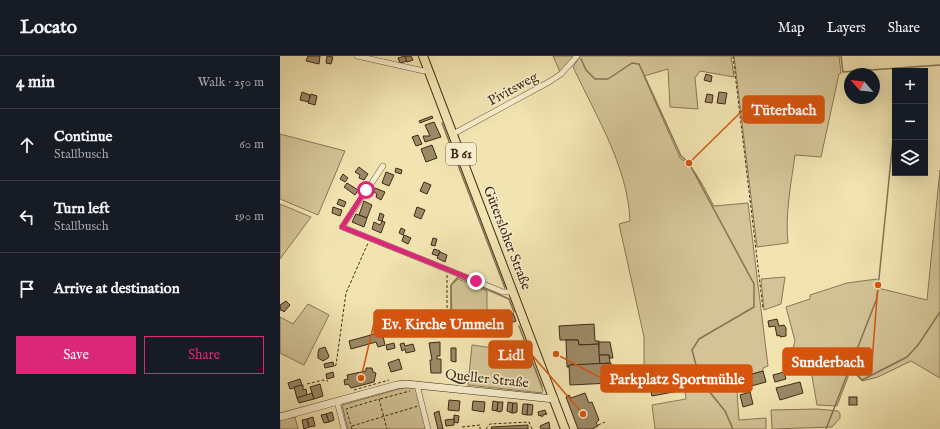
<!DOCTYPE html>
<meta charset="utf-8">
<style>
:root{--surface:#171b24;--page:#242831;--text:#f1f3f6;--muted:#9ea1a6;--line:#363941;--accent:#db2777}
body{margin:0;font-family:"IM FELL English",serif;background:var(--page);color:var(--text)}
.controls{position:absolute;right:12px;top:12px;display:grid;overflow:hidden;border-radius:0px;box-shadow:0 4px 16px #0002}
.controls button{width:36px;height:36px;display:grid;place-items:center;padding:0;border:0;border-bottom:1px solid var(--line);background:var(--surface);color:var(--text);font:20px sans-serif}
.compass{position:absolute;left:564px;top:12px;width:36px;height:36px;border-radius:50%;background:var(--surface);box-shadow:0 4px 16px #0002;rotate:298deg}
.stop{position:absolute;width:12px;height:12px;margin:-9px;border:3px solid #db2777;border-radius:50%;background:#fff}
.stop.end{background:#db2777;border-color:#fff;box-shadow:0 1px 4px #0008}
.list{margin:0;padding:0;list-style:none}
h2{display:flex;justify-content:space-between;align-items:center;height:52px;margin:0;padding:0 16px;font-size:17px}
h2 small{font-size:13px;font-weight:400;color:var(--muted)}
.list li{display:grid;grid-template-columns:26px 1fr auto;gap:12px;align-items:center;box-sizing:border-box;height:72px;padding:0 16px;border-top:1px solid var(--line)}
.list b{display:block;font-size:15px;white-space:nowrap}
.list p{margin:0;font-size:13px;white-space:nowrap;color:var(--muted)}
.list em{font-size:13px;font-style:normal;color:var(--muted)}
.actions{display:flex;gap:8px;padding:12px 16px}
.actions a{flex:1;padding:9px 0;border:1px solid var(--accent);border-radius:0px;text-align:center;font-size:14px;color:var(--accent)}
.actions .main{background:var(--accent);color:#fff}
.icon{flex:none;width:22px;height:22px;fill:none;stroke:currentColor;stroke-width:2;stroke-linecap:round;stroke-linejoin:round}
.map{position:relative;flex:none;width:660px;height:373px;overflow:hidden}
header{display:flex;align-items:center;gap:24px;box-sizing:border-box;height:56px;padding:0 20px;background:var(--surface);border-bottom:1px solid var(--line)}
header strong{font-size:19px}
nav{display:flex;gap:22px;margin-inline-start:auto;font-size:14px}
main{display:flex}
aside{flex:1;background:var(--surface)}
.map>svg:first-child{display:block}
.green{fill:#d3c497;stroke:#897656}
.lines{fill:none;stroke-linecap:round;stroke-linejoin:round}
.stream{stroke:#857253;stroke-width:1.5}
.building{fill:#9c8a67;stroke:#3f2816}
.street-casing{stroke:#6c573d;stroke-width:6}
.secondary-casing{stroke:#3f2816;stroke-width:8}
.primary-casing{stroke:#3f2816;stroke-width:10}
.path{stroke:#3f2816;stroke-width:1;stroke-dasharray:3 2;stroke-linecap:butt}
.street{stroke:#f6edcc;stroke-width:5}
.secondary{stroke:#f6edcc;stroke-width:7}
.primary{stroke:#f1e4b1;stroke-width:8}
.route{stroke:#db2777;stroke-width:5}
.labels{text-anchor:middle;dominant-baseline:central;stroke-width:3;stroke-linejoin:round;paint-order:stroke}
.shield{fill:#f6edcc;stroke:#76634d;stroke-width:1}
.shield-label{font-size:13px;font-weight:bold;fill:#3f2816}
.street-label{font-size:14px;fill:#3f2816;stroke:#f6edcc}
.leader{fill:none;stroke:#d7540d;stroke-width:1.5}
.callout-dot{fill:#d7540d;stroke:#f6edcc;stroke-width:1.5}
.callout{fill:#d7540d;stroke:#d7540d;stroke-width:1.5}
.callout-label{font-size:15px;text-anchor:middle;font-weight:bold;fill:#fff}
</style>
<header>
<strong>Locato</strong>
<nav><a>Map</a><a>Layers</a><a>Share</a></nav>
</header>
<main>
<aside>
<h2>4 min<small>Walk · 250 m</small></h2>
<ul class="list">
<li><svg class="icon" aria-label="ahead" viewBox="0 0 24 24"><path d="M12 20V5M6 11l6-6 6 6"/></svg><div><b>Continue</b><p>Stallbusch</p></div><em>60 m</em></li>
<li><svg class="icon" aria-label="left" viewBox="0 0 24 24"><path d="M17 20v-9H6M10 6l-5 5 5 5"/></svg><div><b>Turn left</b><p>Stallbusch</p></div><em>190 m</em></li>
<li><svg class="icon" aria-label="arrive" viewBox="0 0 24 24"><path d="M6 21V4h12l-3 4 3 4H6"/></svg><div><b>Arrive at destination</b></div></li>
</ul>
<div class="actions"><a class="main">Save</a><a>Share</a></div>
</aside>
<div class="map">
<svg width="660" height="373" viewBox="0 0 660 373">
<rect width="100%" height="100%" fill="#f1e4b1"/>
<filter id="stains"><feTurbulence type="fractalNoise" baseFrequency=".005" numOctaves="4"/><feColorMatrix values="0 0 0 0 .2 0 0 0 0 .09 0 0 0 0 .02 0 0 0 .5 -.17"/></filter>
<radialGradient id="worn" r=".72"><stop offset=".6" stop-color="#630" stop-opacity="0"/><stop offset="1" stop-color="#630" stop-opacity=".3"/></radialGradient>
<!-- green -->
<g class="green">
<path d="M273,0h21l-14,16z"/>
<path d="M300,0h151l3,21 -34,-6 -5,7 3,31 -28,-2 -2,-38 -24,7 36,82c16,9 25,33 34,48l34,-3 20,163 -5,2v3l-27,7 3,42 27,-2v11h-111l-3,-24 34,-6 -3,-20 -39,7v-49l-25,-113 11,-3c-2,-54 -34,-105 -57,-154z"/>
<path d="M454,0h105l2,17 -2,1 -18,83 -26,-2c-4,29 -10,59 -7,88l-31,4z"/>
<path d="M0,78l65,17 -27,64 -38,-16z"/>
<path d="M660,114v208l-29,-17 -33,16 -16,4 -11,-12 -14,37 -20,-1 -7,-40 -12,4 -6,-17 3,-11 -9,-34 24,-8v-4l37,-12 30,-4 1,9 49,12z"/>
<path d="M0,148l31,13 -31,42z"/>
<path d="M505,221l-4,27 -17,6 -3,-31z"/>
<path d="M178,223l29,12v26l-35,-4 -1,-28z"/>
<path d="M28,248l21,11 -25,50 -24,-12v-36l13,7z"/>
<path d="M192,289l57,8 14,37 -1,3 -74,-8z"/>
<path d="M126,331l10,1 10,41h-78l-6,-24z"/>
<path d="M537,353l21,2 2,2v5l-8,9 -60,2 -1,-19z"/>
<path d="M15,361l3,12h-18v-9z"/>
</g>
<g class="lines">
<!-- stream -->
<g class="stream">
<path d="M561,0l2,16 97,-7"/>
<path d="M301,3l5,11 9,9h13l24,-16 7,1 42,92 8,7 65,121v23l-55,32 -7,11 8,30 25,31 8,18"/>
<path d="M162,67l63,165"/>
<path d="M171,255v-26l7,-8 51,22 5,13"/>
<path d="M239,270l23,61"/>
<path d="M570,311l12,13 45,-23 11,-12 22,-33"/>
<path d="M546,373l51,-131 18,-178"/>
</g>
</g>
<!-- building -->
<g class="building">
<path d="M28,0h12l-1,8 -13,-3z"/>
<path d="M47,0l6,1 -2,7 -5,-1z"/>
<path d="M125,0l2,5 -7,2 -2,-5z"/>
<path d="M125,0h6l2,4 -6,2z"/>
<path d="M426,18l6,2 -1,6 -7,-2z"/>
<path d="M22,36l8,3 -1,7 -9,-2z"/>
<path d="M439,36l8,1 -2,11 -8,-1z"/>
<path d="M31,38l6,2 -2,9 -7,-2z"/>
<path d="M427,38l6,1 -1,8 -7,-1z"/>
<path d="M152,60l1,2 -13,5 -1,-2z"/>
<path d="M154,66l7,15 -16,5 -2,-6h7l-5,-11z"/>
<path d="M138,79l4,9 -6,2 -4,-9z"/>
<path d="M152,89l5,13 -11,4 -5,-13z"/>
<path d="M79,111l9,7 -4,6 -5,-2 1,-3 -5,-3z"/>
<path d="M116,112l6,2 -1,4 -6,-2z"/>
<path d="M106,116l8,3 -5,11 -7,-3z"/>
<path d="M63,118l5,4 -3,4 -5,-3z"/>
<path d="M144,126l7,3 -4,9 -7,-3z"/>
<path d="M67,127l11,7 -3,5 -11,-8z"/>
<path d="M95,132l10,4 -4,8 -5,-3 1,-3 -3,-2z"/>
<path d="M59,143l7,3 -2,5 -7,-3z"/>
<path d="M84,145l8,4 -5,13 -8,-3z"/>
<path d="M53,151l9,3 -2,6 -8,-3z"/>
<path d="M137,151l8,3 -4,9 -7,-3z"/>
<path d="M100,157l4,2 -2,6 3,1 -4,11 -9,-4 2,-7 6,3 2,-4 -4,-1z"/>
<path d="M76,158l11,4 -3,9 -12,-5z"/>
<path d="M121,172l4,2 -2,5 -4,-2z"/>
<path d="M124,179l7,3 -3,6 -6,-3z"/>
<path d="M153,182l4,1 -2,7 -4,-1z"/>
<path d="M154,193l6,2 -2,5 -6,-2z"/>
<path d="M160,196l7,3 -2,7 -8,-4z"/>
<path d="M6,245l4,4 -6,7 -2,-2 -1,1 -1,-6z"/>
<path d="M233,257l3,8 -8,3 -3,-8z"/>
<path d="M497,263l2,7 5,-1 2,3v8l-6,1v-2l-3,1 -2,-10 -6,1 -1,-6z"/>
<path d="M314,268l1,17h4v3l-20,1 -1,-5h-18l-1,-14z"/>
<path d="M102,276l3,13 -7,2 -2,-5 -25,7 -2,-8z"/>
<path d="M286,284h12l1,5 20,-1 1,20 -31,1v2h-2z"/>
<path d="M160,286v14h-3v3h4v14h-10l-1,-13h2l-3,-17z"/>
<path d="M319,286h11l3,16h-3l-1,-3h-10z"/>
<path d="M114,287l1,5 -8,2 -1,-5z"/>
<path d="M124,287l1,3 8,-2 2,7 -9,2 -1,-4 -3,2 -2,-7z"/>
<path d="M45,291l4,9 -1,2 -5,3 -5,-3v-5l1,-4z"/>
<path d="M171,292h5v14l-5,-1z"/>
<path d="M319,299h10l1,8 -10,1z"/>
<path d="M119,303l3,10 -11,3 -3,-9z"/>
<path d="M53,306l1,4 -9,2 -1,-4z"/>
<path d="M331,307v20l-41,2 -1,-20z"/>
<path d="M86,312h6l1,4 3,1 -2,9 -23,6 -3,-4 -3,1 -1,-5 4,-1 -1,-4 19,-4z"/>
<path d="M483,315l3,11 -22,6 -2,-11z"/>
<path d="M53,316l1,5 -7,2 -1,-5z"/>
<path d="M504,316l2,7 -11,3 -2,-7z"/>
<path d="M20,323l2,6 -12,4 -2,-6z"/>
<path d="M403,325l1,9 -32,6 -2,-9z"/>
<path d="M520,326l3,11 -23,7 -4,-12z"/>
<path d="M40,328l3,12 -9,3 -4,-12z"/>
<path d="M22,329h1v5l3,-1 1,6 -10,3 -3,-11z"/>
<path d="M470,336l3,12 -10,3 -3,-12z"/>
<path d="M32,337l2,6 -15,4 -2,-5z"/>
<path d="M305,337l4,10 3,-1 7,18 -3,3 2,3 -6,3h-14l-12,-32 3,-2 2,3z"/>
<rect x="569" y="341" width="8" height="8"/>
<path d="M169,344l11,1 -1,10 -11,-1z"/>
<path d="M193,345l12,1 -1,10 -12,-2z"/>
<path d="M213,345l5,1 -1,9 -5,-1z"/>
<path d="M218,346h5l-1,9 -3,1 -2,-1z"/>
<path d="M228,346l5,1 -1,10 -5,-2z"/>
<path d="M233,347h4v9l-3,1h-2z"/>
<path d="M243,348h5l-1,11 -5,-1z"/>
<path d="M248,348l5,1 -1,10h-5z"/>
<path d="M265,354l1,4 -7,2 -1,-4z"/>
<path d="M159,355l1,5 3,13h-5l-4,-16z"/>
<path d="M52,356l2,8 -5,2 -3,-8z"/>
<path d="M46,358l3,8 -5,1 -3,-8z"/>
<path d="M174,359l5,1 -1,7 -4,-1z"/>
<path d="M33,361l2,9 -6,1 -2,-8z"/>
<path d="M27,363l2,8 -5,2 -2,-9z"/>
<path d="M174,363v6l-8,1 -1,-6z"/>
<path d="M269,366l1,7h-9l-1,-3z"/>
<path d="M248,369v4h-36l-1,-2z"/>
</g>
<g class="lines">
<defs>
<g id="street">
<path d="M77,0l67,15 5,-1"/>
<path d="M173,78l96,-52 12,-8 16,-18"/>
<path d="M103,110l-41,61 161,65h10"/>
<path d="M137,329l11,44"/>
<path d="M57,345l7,28"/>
</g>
<path id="secondary" d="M0,361l117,-32 9,-1 148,15"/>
<path id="primary" d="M143,0l142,373"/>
</defs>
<!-- street casing -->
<use href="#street" class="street-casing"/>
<!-- secondary casing -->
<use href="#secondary" class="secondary-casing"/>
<!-- primary casing -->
<use href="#primary" class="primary-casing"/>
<!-- path -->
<g class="path">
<path d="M453,0l30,253"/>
<path d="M167,219v39l41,5"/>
<path d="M55,310l1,-1 10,-72 22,-50"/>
<path d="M27,328l16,-4 5,1"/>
<path d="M74,334l35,-10"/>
<path d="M100,343l30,-8"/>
<path d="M261,361l6,-3 -1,-2"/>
<path d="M318,369l7,-3"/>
<path d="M72,370l66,-20"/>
<path d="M182,371l18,-2v4"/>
<path d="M72,373l-6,-20 33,-10 8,30"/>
<path d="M206,373l4,-5 39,-2 3,7"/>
</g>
<!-- street -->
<use href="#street" class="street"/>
<!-- secondary -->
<use href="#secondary" class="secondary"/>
<!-- primary -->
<use href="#primary" class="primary"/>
</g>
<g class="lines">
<!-- route -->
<path class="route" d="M86,134l-24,37 134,54"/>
</g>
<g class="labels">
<!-- shield labels -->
<rect class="shield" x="166" y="87" width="30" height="22" rx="3"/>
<g class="shield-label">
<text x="181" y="98">B 61</text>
</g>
<!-- street labels -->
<g class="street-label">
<text transform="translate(233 33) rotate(-29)">Pivitsweg</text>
<text transform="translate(227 182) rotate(69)">Gütersloher Straße</text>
<text transform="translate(207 323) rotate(6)">Queller Straße</text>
</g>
</g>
<!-- callouts -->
<path class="leader" d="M409 107L463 54M81 322L94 267M303 358L252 299M598 229L592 306M276 298L321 322"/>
<g class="callout-dot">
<circle cx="409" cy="107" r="4"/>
<circle cx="81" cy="322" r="4"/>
<circle cx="303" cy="358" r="4"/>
<circle cx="598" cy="229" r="4"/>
<circle cx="276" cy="298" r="4"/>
</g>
<g class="callout">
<rect x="463" y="40" width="81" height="27" rx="4"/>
<rect x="94" y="254" width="138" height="27" rx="4"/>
<rect x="209" y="285" width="43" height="27" rx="4"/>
<rect x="503" y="292" width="89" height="27" rx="4"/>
<rect x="321" y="309" width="151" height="27" rx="4"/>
</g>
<g class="callout-label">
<text x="504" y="59">Tüterbach</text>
<text x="163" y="273">Ev. Kirche Ummeln</text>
<text x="231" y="304">Lidl</text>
<text x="548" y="311">Sunderbach</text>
<text x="397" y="328">Parkplatz Sportmühle</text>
</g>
<rect width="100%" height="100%" filter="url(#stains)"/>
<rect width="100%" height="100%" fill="url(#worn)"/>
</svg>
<div class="controls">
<button>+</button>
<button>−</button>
<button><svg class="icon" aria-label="layers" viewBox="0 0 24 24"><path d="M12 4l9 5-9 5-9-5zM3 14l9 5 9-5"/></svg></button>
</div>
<svg class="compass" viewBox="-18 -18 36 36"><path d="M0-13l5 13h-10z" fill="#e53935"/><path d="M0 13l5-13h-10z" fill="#9ea1a6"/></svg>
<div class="stop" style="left:86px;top:134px"></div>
<div class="stop end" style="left:196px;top:225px"></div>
</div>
</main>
